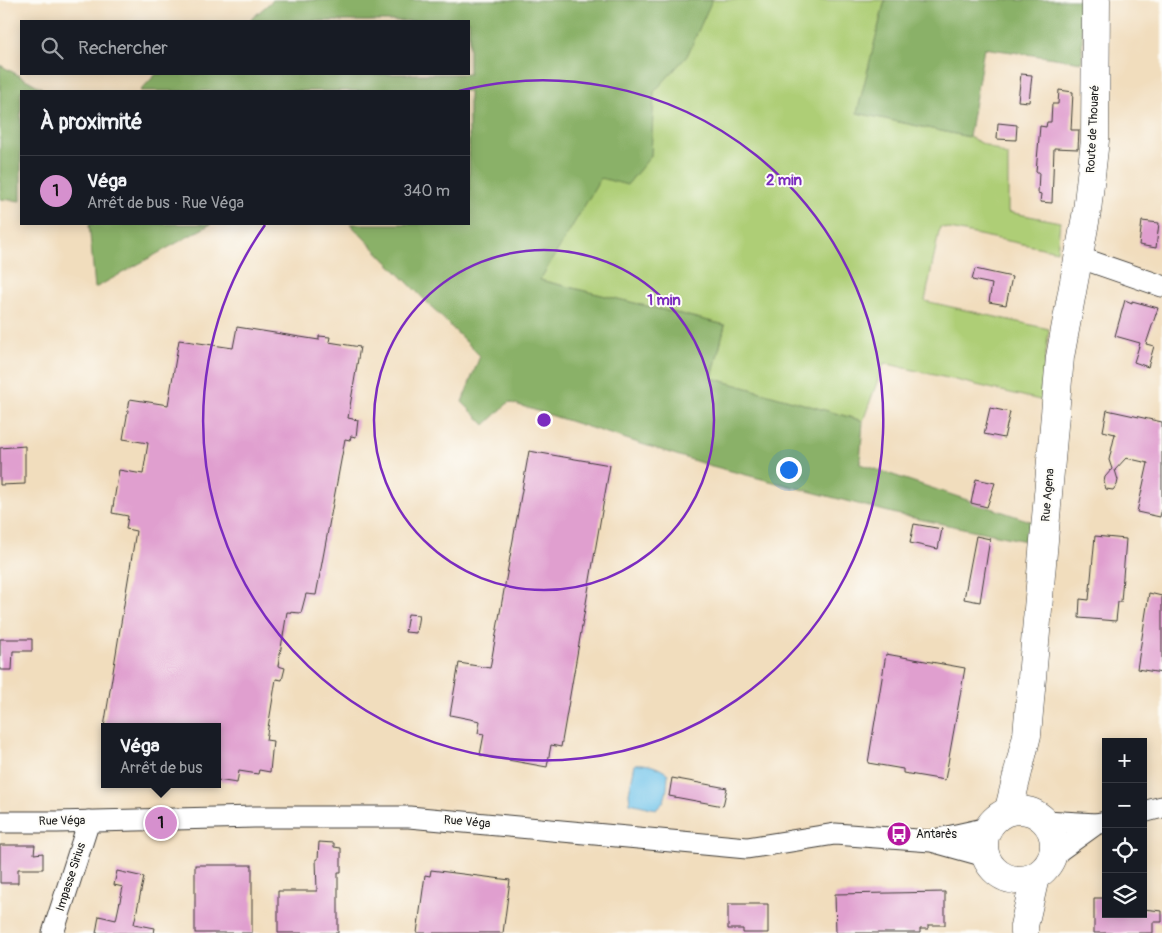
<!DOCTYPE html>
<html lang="fr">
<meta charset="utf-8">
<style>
:root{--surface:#171b24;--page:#20242c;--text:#f1f3f6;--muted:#9ea1a6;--line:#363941;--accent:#d690ce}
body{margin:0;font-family:Pangolin,sans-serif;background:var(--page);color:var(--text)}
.controls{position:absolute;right:15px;bottom:15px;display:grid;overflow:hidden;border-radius:0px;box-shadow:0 2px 12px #0003}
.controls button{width:45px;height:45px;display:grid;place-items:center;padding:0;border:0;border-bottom:1px solid var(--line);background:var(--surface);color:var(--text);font:25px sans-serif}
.you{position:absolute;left:788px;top:469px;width:18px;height:18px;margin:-12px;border:4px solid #fff;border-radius:50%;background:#1a73e8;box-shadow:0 0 0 8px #1a73e833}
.badge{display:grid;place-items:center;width:32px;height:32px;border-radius:50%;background:var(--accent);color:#111;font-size:16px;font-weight:700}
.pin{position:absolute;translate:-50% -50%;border:2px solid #fff;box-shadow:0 1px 5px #0006}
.popup{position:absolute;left:101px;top:723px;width:120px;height:65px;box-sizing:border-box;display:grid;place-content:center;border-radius:0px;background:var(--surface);filter:drop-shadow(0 1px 4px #0005);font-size:16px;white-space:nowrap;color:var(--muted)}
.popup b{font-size:19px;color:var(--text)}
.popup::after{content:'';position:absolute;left:50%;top:100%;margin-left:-10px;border:10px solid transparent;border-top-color:var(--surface)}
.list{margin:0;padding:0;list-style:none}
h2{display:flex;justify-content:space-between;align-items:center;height:65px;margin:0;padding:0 20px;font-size:21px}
h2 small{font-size:16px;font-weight:400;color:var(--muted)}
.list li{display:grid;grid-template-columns:32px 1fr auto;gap:15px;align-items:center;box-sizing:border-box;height:70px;padding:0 20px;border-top:1px solid var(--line)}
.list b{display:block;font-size:19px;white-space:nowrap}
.list p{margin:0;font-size:16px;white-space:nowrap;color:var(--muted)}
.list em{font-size:16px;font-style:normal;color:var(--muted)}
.icon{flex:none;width:28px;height:28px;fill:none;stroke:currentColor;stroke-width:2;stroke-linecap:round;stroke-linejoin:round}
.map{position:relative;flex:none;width:1162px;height:933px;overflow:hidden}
.search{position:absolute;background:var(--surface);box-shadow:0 2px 12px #0003;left:20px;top:20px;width:450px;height:55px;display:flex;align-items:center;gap:12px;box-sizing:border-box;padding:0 18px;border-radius:0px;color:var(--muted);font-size:19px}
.panel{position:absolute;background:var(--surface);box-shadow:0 2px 12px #0003;left:20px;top:90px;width:450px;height:135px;border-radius:0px}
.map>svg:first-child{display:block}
.green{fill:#aece76;stroke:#657549}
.forest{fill:#8ab167;stroke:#536642}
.water{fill:#6dc2ea;stroke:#446f83}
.building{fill:#e09fcf}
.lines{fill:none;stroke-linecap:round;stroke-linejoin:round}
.minor-casing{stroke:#3c3934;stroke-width:23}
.major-casing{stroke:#3c3934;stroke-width:29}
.minor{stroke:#fff;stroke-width:21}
.major{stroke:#fff;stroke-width:28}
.ring{fill:none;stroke:#7b2cbf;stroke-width:2.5}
.labels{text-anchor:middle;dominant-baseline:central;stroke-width:4;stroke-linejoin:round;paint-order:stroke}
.street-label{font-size:12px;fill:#1c1c1c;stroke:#fdfcf7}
.poi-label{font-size:12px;fill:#1c1c1c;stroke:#fdfcf7;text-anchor:start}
.centre{fill:#7b2cbf;stroke:#fdfcf7;stroke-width:2.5}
.ring-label{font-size:15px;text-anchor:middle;font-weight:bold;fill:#7b2cbf;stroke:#fdfcf7;stroke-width:4;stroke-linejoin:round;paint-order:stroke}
</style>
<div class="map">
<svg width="1162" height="933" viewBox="0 0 1162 933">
<rect width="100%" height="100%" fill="#fdfcf7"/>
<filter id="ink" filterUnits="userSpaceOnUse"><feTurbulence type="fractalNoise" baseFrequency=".02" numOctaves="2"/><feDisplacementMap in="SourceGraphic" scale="10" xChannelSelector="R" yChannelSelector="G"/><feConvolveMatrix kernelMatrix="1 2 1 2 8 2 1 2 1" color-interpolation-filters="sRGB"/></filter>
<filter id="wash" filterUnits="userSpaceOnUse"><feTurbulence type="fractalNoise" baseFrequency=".0096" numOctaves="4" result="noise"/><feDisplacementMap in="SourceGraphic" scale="20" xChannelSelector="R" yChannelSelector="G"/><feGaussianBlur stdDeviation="1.12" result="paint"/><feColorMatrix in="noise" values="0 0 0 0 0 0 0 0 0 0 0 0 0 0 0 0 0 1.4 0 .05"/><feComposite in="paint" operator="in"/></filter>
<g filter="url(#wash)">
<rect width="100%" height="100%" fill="#f1ddbd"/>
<!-- green -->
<path class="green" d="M539,0h346l-27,113 111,24 39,19v56l52,10 -3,29 -117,-24 -15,74 124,28 -6,46 1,26 -160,-38 -21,58 -152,-43 14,-53 -186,-45z"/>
<!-- forest -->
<g class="forest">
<path d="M273,0h439l-25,56 -33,36 -3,64 -24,29 -26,-7 -61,102 185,45 -13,53 151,43 -3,43 176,59 -5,19 -127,-26 -196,-51 -199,-63 -24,23 -23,-23 18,-46 -130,-132h119v-133h-329l16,-17h313v-53h-220z"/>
<path d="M885,0h198l-1,62 -98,-14 -15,89 -112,-24z"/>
<path d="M0,65l47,26h-26v110l-21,-2z"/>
<path d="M89,224h122l-116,64z"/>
</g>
<!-- water -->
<path class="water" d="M635,764c12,-1 24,3 33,10 -1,12 0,28 -12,35l-26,-6 -1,-10z"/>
<g id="blocks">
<!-- building -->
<g class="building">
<path d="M1021,74l11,1 -3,27 -11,-1z"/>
<path d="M1059,90l14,2 -2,38h8l-1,19 -24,-1 -2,55 -12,-1 1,-8 -3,-1 1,-21h-3l4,-46 6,1 1,-5h4l1,-18h6z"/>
<path d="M998,123l19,2 -1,15 -19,-1z"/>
<path d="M1142,221l17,2 -3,25 -17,-3z"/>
<path d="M975,269l37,8 -6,28 -17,-3 3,-18 -20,-4z"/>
<path d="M1125,300l7,3v-2l26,7 -12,36 8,2 -6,21 -14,-5 6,-19 -25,-7z"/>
<path d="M237,327l82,13v-4l11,1 -1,5 31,5 -12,71 10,2 -2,17 -5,-1 -1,4 -5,-1 -29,156 -10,-1 -5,19 -14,-1 -9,54 7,2 -3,12 -6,-1 -10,61 7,1 -3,31 -11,-2 -1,4 -19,-3 -2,12 -20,-3v-53h-113l32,-196 -10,-2 2,-13 -16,-3 7,-43 24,4 5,-31 -25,-4 7,-40 38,6 11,-65 54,8z"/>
<path d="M990,408l20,4 -6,26 -20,-4z"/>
<path d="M1107,410l55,12v86l-2,9 -23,-5 11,-49 -22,-5 -11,12 3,10 -1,5 -4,5 -7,-1 -2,-7 1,-5 7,-8 -3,-9 6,-26 -12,-3z"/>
<path d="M25,446v38l-25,1v-37z"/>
<path d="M529,451l81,14 -49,282 -10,-2 -4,22 -67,-12 4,-21 -6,-1 2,-12 -30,-6 9,-52 31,5z"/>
<path d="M976,479l19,4 -8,24 -16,-4z"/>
<path d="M914,524l28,5 -4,20 -28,-6z"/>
<path d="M976,536l14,3 -10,63 -16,-3z"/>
<path d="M1095,536l31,3 -5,63h-3l-2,19 -37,-3 1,-19 9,1z"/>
<path d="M1149,593l13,3v77l-25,-4z"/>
<path d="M408,614l11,1 -3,18 -11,-1z"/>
<path d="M0,639h32v12h-19l-1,19h-12z"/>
<path d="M886,654l79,14 -20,112 -42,-7v-4l-35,-6z"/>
<path d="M672,778l55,10 -4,18 -54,-10z"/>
<path d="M319,842l15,1v4l7,1v24h-3v61h-60v-42h39l-1,-32h2z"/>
<path d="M0,845h35l-1,9 9,-1v16h-25v14h-18z"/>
<rect x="195" y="865" width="57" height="68"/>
<path d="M431,870l79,10 -7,53h-86l8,-58 5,1z"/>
<path d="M117,871l27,6 -10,47 21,4 -1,5h-58l3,-17 17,4 7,-33 -9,-2z"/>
<path d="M945,892v33h-17v4h-8v4h-84l-1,-39z"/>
<path d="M1094,898h12v16h37v-5l19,2v11h-9v11h-59z"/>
<path d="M728,904h40v29h-25v-4h-15z"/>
</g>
</g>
</g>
<g filter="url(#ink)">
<use href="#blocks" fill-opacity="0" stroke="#3c3934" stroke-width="1"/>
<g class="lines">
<defs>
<g id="minor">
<path d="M1078,257l84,29"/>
<path d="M1143,812l19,-5"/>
<path d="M1045,821l51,3 10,-2"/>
<path d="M0,822h57l197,-5h155l338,31 88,-14 96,7 54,15"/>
<path d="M934,840l54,-12"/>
<path d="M1053,855l43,-31"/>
<path d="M53,933l36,-112"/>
</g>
<g id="major">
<path d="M1009,809l18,-74 33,-378 27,-146 8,-71 1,-140"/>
<circle cx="1019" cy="845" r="35"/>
<path d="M1024,933v-7l11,-49"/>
</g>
</defs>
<!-- minor casing -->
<use href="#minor" class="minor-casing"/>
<!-- major casing -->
<use href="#major" class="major-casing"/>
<!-- minor -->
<use href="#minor" class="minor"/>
<!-- major -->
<use href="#major" class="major"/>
</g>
</g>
<!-- distance rings -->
<g class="ring">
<circle cx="544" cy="420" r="170"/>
<path d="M459 91A340 340 0 1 1 265 225"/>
</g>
<!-- icons -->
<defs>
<symbol id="bus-disc" viewBox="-11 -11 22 22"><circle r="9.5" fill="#b5179e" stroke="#fdfcf7"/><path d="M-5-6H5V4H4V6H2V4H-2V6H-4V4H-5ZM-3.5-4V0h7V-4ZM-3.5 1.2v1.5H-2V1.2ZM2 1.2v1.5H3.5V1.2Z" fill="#fff"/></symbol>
</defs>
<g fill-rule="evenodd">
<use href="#bus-disc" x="885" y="820" width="28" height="28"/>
</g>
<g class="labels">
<!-- street labels -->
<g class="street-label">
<text transform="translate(1093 129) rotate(-87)">Route de Thouaré</text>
<text transform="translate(1048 495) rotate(-85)">Rue Agena</text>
<text transform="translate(62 821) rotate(-1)">Rue Véga</text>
<text transform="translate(467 822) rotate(5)">Rue Véga</text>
<text transform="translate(71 877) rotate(-72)">Impasse Sirius</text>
</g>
<!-- poi labels -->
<g class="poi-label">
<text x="916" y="834">Antarès</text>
</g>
</g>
<circle cx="544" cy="420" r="8" class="centre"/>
<g class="ring-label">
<text x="784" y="185">2 min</text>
<text x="664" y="305">1 min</text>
</g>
</svg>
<div class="controls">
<button>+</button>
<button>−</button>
<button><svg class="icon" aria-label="locate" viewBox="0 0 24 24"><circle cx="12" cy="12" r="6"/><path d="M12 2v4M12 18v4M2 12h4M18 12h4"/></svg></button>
<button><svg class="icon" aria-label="layers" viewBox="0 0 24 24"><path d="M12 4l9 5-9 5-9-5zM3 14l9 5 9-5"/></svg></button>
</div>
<div class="you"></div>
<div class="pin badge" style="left:161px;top:823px">1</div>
<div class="popup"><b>Véga</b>Arrêt de bus</div>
<div class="search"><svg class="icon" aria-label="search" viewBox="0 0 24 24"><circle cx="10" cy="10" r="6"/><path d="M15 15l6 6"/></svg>Rechercher</div>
<section class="panel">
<h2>À proximité<small></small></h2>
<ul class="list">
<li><span class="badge">1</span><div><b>Véga</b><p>Arrêt de bus · Rue Véga</p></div><em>340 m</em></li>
</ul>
</section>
</div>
